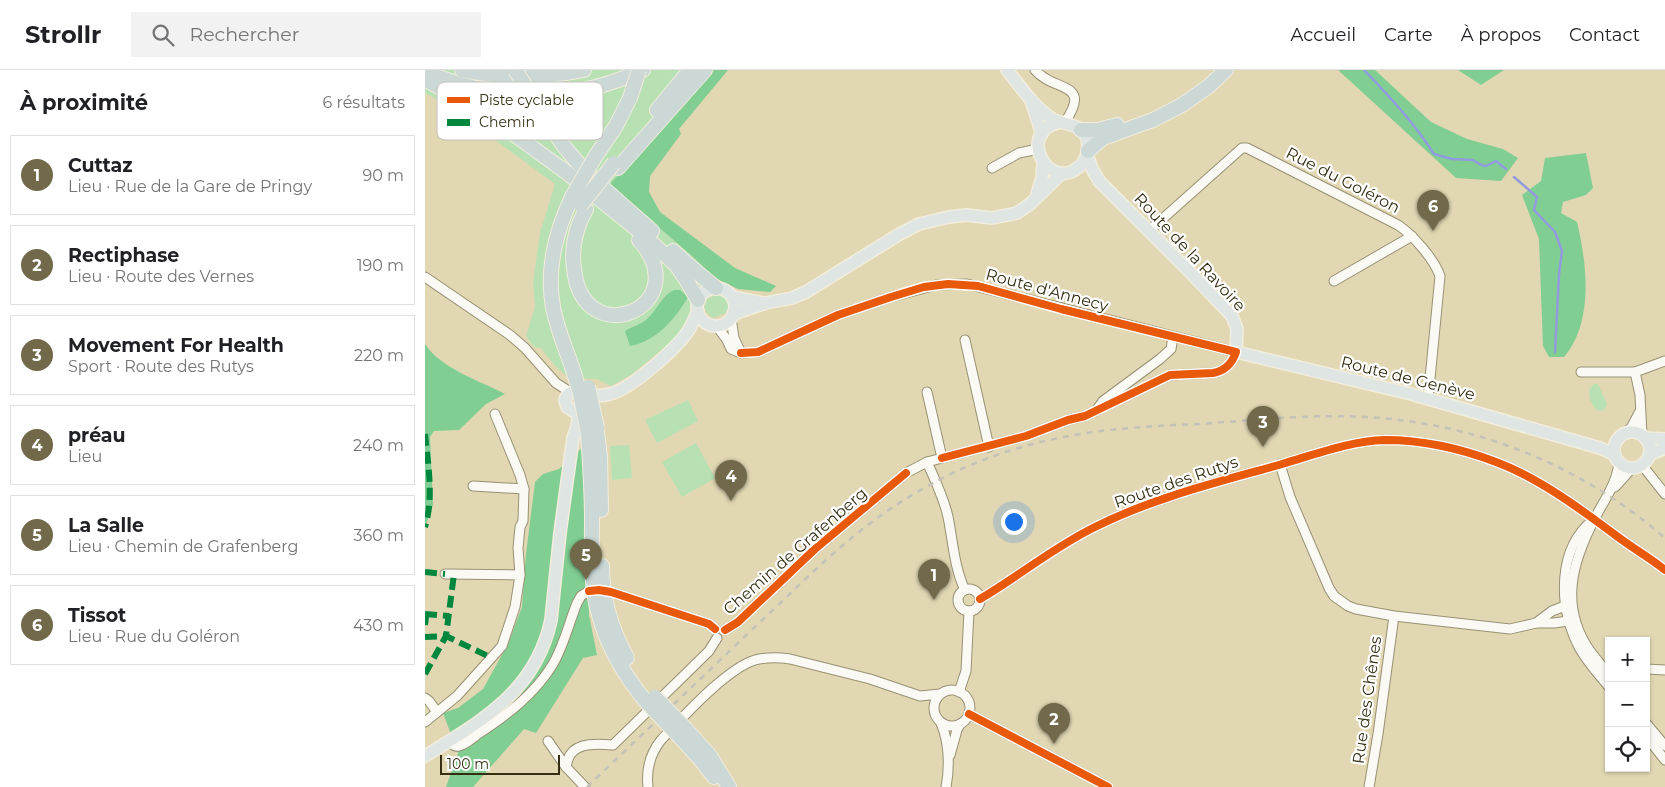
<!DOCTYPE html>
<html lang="fr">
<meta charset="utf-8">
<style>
:root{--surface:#fff;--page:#f2f2f2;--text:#202124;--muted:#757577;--line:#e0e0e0;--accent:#71694a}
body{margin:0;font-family:Montserrat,sans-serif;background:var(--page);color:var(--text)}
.controls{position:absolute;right:15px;bottom:15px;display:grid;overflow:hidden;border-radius:0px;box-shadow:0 1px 4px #0004}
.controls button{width:45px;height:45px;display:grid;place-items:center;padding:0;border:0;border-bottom:1px solid var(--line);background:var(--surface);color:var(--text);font:25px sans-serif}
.scale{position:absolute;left:15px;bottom:12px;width:120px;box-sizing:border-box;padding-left:5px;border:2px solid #352e12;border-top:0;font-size:14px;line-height:18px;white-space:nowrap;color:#352e12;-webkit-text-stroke:4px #fff;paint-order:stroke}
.you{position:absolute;left:588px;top:451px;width:18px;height:18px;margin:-12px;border:4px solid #fff;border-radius:50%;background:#1a73e8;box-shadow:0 0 0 8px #1a73e833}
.badge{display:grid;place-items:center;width:32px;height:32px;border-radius:50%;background:var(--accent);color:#fff;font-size:16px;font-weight:700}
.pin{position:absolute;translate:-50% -41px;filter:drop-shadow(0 1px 2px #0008)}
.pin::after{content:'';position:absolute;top:26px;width:18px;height:15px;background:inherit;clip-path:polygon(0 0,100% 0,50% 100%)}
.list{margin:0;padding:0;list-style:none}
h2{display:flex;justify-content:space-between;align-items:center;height:65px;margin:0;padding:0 20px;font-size:21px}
h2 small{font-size:16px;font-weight:400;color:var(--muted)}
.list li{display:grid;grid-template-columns:32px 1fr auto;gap:15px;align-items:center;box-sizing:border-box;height:80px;margin:0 10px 10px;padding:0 10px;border:1px solid var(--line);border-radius:0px}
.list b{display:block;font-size:19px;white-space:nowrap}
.list p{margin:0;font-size:16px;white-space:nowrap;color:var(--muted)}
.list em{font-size:16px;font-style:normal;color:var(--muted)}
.icon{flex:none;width:28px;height:28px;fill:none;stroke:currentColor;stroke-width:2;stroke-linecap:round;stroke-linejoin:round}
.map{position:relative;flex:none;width:1240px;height:717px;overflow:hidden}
header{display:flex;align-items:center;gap:30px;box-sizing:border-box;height:70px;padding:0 25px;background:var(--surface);border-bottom:1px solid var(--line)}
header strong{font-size:24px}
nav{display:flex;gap:28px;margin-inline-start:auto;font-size:18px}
.search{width:350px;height:45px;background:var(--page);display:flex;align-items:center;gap:12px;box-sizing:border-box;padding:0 18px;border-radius:0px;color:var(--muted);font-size:19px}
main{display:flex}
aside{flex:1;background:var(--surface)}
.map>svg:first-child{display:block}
.green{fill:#b8e1b3}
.forest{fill:#80ce92}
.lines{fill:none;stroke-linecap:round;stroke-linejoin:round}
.stream{stroke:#939bdf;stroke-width:2.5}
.minor-casing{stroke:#989173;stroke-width:11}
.major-casing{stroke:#f2eddd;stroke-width:14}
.highway-casing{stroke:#f2eddd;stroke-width:16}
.minor{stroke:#faf9f4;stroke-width:9}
.major{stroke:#dee5e2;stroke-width:11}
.highway{stroke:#cbd8d5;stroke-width:14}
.rail{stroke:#c4c1b7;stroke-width:2.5;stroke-dasharray:6 6;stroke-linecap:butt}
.highway-bridge-casing{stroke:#f2eddd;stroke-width:16;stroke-linecap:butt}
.highway-bridge{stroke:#cbd8d5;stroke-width:14}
.quiet{stroke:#00873e;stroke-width:6;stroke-dasharray:12 6;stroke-linecap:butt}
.cycleway-casing{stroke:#fff;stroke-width:11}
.cycleway{stroke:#e8590c;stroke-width:8}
.labels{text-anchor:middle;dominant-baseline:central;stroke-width:4.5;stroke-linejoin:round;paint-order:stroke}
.street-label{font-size:16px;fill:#352e12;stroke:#fff}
.key{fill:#fff;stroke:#c2c0b8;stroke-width:1}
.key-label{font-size:14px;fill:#352e12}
</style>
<header>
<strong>Strollr</strong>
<div class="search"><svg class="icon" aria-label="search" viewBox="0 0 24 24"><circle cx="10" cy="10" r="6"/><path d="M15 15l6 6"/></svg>Rechercher</div>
<nav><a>Accueil</a><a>Carte</a><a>À propos</a><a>Contact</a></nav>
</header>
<main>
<aside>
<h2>À proximité<small>6 résultats</small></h2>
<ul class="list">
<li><span class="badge">1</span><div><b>Cuttaz</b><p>Lieu · Rue de la Gare de Pringy</p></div><em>90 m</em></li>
<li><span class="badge">2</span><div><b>Rectiphase</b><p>Lieu · Route des Vernes</p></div><em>190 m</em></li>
<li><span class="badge">3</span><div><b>Movement For Health</b><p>Sport · Route des Rutys</p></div><em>220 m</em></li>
<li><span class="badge">4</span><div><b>préau</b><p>Lieu</p></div><em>240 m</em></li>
<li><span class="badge">5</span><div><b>La Salle</b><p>Lieu · Chemin de Grafenberg</p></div><em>360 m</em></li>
<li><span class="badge">6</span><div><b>Tissot</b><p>Lieu · Rue du Goléron</p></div><em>430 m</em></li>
</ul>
</aside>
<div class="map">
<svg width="1240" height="717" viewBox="0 0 1240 717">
<rect width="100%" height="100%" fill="#e1d7b3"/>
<!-- green -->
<g class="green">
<path d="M0,0h289l-105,115 82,70 24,23 -22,20 -3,25 -13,14 -45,37 -21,12 -14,-7 -28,-1 -13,-11 -15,-19 -7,-1 -8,-11 9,-29 -2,-25 7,-49 15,-49 -109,-80 -21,-11z"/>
<path d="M291,225c10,1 13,7 12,17l-16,6 -8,-9 3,-10z"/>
<path d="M1169,314h4l9,20 -2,5 -3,2 -6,-1 -6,-10 -1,-10z"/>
<path d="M263,330l10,21 -41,22 -12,-23z"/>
<path d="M271,373l19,35 -33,19 -20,-35z"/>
<path d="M204,375l3,33 -20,2 -2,-34z"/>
</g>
<!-- forest -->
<g class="forest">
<path d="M289,0h14l-49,59 2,5 -31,42 -1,16 11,20 75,56 41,18 -6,6 -32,-3 -23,-11 -24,-23 -82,-70z"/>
<path d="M913,0h37l56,52 36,17 36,10 15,9 -17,23 -45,-3z"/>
<path d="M1033,0h46l-23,15z"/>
<path d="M1161,83l7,35 -7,7 -23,7 -2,11 16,9c10,42 17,100 -13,135h-15l-6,-11 -4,-107 -17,-44 19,-14 4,-23z"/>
<path d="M249,220h6l8,7c-12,21 -32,45 -58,49l-5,-15c6,-4 15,-6 21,-11 11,-9 16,-25 28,-30z"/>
<path d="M0,274c15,24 55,37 80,50l-19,10 -27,26 -25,1 -4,6 3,68 -8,22z"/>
<path d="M159,376l5,169 8,40 -14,3 -47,75 -12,-4 -51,58h-27l12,-34 -15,-40 15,-5 25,-19 25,-45 14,-37 4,-53 9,-72 8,-8 16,-5z"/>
</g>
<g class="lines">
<!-- stream -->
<g class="stream">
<path d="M939,0c26,27 50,53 70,84l18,5 21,1 6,4 7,2 10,-5 10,8"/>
<path d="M1089,107l23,20 -3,13 21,22 7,19 -3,23 -4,78"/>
</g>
<defs>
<g id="minor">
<path d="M610,0c18,22 58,11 30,52"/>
<path d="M567,98l27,-15 19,-4"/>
<path d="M725,160l92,-82h5l151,77c15,10 36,34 42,51l-12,123"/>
<path d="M0,207l85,58 15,13 31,35 14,9"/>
<path d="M909,211l78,-45"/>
<path d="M306,248l3,20 7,15"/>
<path d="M291,255l11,15 4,9 10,4 17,-1 80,-37 53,-18 45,-12 31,-1 269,68c-4,12 -11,19 -23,21l-43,2 -85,41 -17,4 -42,16 -99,26c8,18 17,36 21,55 5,24 6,50 17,73"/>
<path d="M540,270l24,107"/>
<path d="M1156,302h54l30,-11"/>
<path d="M1210,302l5,23 2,40"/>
<path d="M502,322l15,66"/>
<path d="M671,341l7,-10 57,-42 11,-10 2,-12"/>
<path d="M70,344l25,61 4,14"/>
<path d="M1199,364l7,-6 9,-17"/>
<path d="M855,394l10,33 39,91 5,8 14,10 8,3 38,7 116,13 26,-6h18l21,-3"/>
<path d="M1217,395l23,29"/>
<path d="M48,416l51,3 -1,32 -3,6 -2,21 2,27"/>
<path d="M1190,417l17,-19"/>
<path d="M1168,450c-36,29 -34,85 -16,123 7,16 21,30 32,44"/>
<circle cx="544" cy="530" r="11"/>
<path d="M186,522l98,32 6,5"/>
<path d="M555,529c39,-23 74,-52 115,-72 60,-30 124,-45 187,-63 34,-10 68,-23 103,-24 37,0 77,9 111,22 43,16 86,48 122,75 16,12 32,21 47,33"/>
<path d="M1111,553l16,-12 18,-7"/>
<path d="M300,560l13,-8 77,-73 91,-76 21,-11"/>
<path d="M1221,599l19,1"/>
<path d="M1184,605c-6,-8 -13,-16 -19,-24 -31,-45 -18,-89 5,-133 10,-19 22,-35 24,-56"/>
<circle cx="527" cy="638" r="18"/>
<path d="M534,622l7,-21 3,-60"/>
<path d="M0,628l4,3 8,11"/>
<path d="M544,644l139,73"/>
<path d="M0,652l32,-26 45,-50 13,-39 5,-32 -75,-1"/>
<path d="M516,653c8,19 9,43 5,64"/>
<path d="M1221,653l19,23"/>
<path d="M1221,666l19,24"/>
<path d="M24,671c3,3 5,6 10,5 6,-1 14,-8 19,-12 29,-19 57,-40 75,-70 11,-19 16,-41 24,-61l4,-7 8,-5"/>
<path d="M123,671l18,26 19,20"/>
<path d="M525,685l7,-25 3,-6"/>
<path d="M141,697c1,-4 2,-9 4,-12 8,-13 30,-11 43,-10l96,-94 8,-13"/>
<path d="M223,717c-2,-17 2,-33 13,-47 22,-23 65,-71 94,-80 12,-3 23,-3 35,-1l80,20 50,17 20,-2"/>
<path d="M944,717l9,-53 16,-118"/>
</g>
<g id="major">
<path d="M582,0c14,17 26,36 44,48 14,9 35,3 37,27 0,8 -2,15 -8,21 -31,29 -66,-36 -19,-44"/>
<path d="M607,33l10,31"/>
<path d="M662,84l5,15 8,13 88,88 44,46 5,13 -1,23 175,42 189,54 15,7"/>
<path d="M612,124l5,-16 1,-16"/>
<circle cx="291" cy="237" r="19"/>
<path d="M307,227l32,6"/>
<path d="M308,244l33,-11 26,-5 14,-6 92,-57 21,-11 30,-7 17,-2 26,3 25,-5 13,-9 32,-31"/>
<path d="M158,325c9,0 18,2 27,-1 21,-5 69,-47 80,-66 3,-5 5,-11 8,-17"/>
<path d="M158,336l-4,3 -6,2 -6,-4 -2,-7c2,-7 7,-10 14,-7l5,7"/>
<circle cx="1207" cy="380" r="18"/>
<path d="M1220,368l20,1"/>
<path d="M1224,385l16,-7"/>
<path d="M0,686c57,-35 111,-65 126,-136l9,-87 13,-95 4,-11 2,-18"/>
</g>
<g id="highway">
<path d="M37,0c41,9 81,8 122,0"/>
<path d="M3,3c72,29 144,30 215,-3"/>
<path d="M0,9l72,43 69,50 73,59 37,34 9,13 13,22"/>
<path d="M232,40l33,-40"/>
<path d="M117,41c8,13 15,27 25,39 24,31 57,55 85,81"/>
<path d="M656,60h17l19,-5"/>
<path d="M663,81l15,-13 50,-18 29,-15 27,-19 17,-16"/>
<path d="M170,87l21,-31 14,-28"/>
<path d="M193,98l87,-98"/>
<path d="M147,127c-16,34 -26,72 -19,110 4,22 13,42 20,63"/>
<path d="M161,139c-10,18 -15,38 -12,59 8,87 124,39 65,-28"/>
<path d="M248,181l20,18 23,19"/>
<path d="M172,362l3,25 1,53"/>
<path d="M163,363c2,29 4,58 4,87 0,32 -2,64 7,95 9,33 27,63 49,89"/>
<path d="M177,496c0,32 10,64 25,92"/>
<path d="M261,659l24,27 19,31"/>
<path d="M254,666l21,23 14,18"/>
</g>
</defs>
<!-- minor casing -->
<use href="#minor" class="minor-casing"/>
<!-- major casing -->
<use href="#major" class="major-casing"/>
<!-- highway casing -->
<use href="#highway" class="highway-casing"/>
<!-- minor -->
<use href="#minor" class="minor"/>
<!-- major -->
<use href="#major" class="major"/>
<!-- highway -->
<use href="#highway" class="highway"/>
<!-- rail -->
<path class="rail" d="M162,717c57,-54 113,-108 170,-162 50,-47 98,-97 157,-131 46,-28 97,-47 150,-57 44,-9 90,-11 135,-13 56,-4 112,-10 167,-7 111,6 216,49 299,121"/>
<defs>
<g id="highway-bridge">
<path d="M90,0l27,41"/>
<path d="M205,28l9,-28"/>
<path d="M147,127l23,-40"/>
<path d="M156,135l33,-42"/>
<path d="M148,300l7,23 8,40"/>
<path d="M163,317l9,41"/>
<path d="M230,627l31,32"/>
<path d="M223,634l31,32"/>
</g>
</defs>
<!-- highway-bridge casing -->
<use href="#highway-bridge" class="highway-bridge-casing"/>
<!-- highway-bridge -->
<use href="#highway-bridge" class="highway-bridge"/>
<!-- quiet -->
<g class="quiet">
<path d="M0,364c3,30 9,64 0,93"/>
<path d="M0,502l20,2"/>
<path d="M0,544l24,2"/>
<path d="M0,555l2,-16"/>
<path d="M0,567l21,-1 46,22"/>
<path d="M0,604l21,-38 8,-62"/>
</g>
<defs>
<g id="cycleway">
<path d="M316,283l17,-1 80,-37 53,-18 33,-10 24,-3 30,2 83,23 175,43c-4,12 -11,19 -23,21l-43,2 -85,41 -17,4 -42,16 -84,22"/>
<path d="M164,521l10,-1 12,2 98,32 6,5"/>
<path d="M555,529c39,-23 74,-52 115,-72 60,-30 124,-45 187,-63 34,-10 68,-23 103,-24 37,0 77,9 111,22 43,16 86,48 122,75 16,12 32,21 47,33"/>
<path d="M300,560l13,-8 77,-73 91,-76"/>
<path d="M544,644l139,73"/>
</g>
</defs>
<!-- cycleway casing -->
<use href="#cycleway" class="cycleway-casing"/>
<!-- cycleway -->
<use href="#cycleway" class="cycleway"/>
</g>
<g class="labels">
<!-- street labels -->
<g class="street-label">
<text transform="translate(918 110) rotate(27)">Rue du Goléron</text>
<text transform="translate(765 182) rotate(47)">Route de la Ravoire</text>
<text transform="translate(622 220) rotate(15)">Route d'Annecy</text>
<text transform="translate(983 308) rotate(14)">Route de Genève</text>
<text transform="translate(751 412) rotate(-19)">Route des Rutys</text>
<text transform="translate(370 481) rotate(-41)">Chemin de Grafenberg</text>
<text transform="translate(942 630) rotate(-82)">Rue des Chênes</text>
</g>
</g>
<!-- legend -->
<rect x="12" y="12" width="166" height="58" rx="8" class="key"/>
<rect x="22" y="27" width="23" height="6" fill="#e8590c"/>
<rect x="22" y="49" width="23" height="7" fill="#00873e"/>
<g class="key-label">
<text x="54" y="35">Piste cyclable</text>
<text x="54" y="57">Chemin</text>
</g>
</svg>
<div class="controls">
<button>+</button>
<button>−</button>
<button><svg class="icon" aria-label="locate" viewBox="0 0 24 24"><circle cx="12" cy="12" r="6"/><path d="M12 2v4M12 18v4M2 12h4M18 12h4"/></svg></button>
</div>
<div class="scale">100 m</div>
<div class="you"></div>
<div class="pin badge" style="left:509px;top:530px">1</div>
<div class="pin badge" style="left:629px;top:674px">2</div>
<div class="pin badge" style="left:838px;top:377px">3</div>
<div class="pin badge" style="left:306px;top:431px">4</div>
<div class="pin badge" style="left:161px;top:510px">5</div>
<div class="pin badge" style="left:1008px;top:161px">6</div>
</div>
</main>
